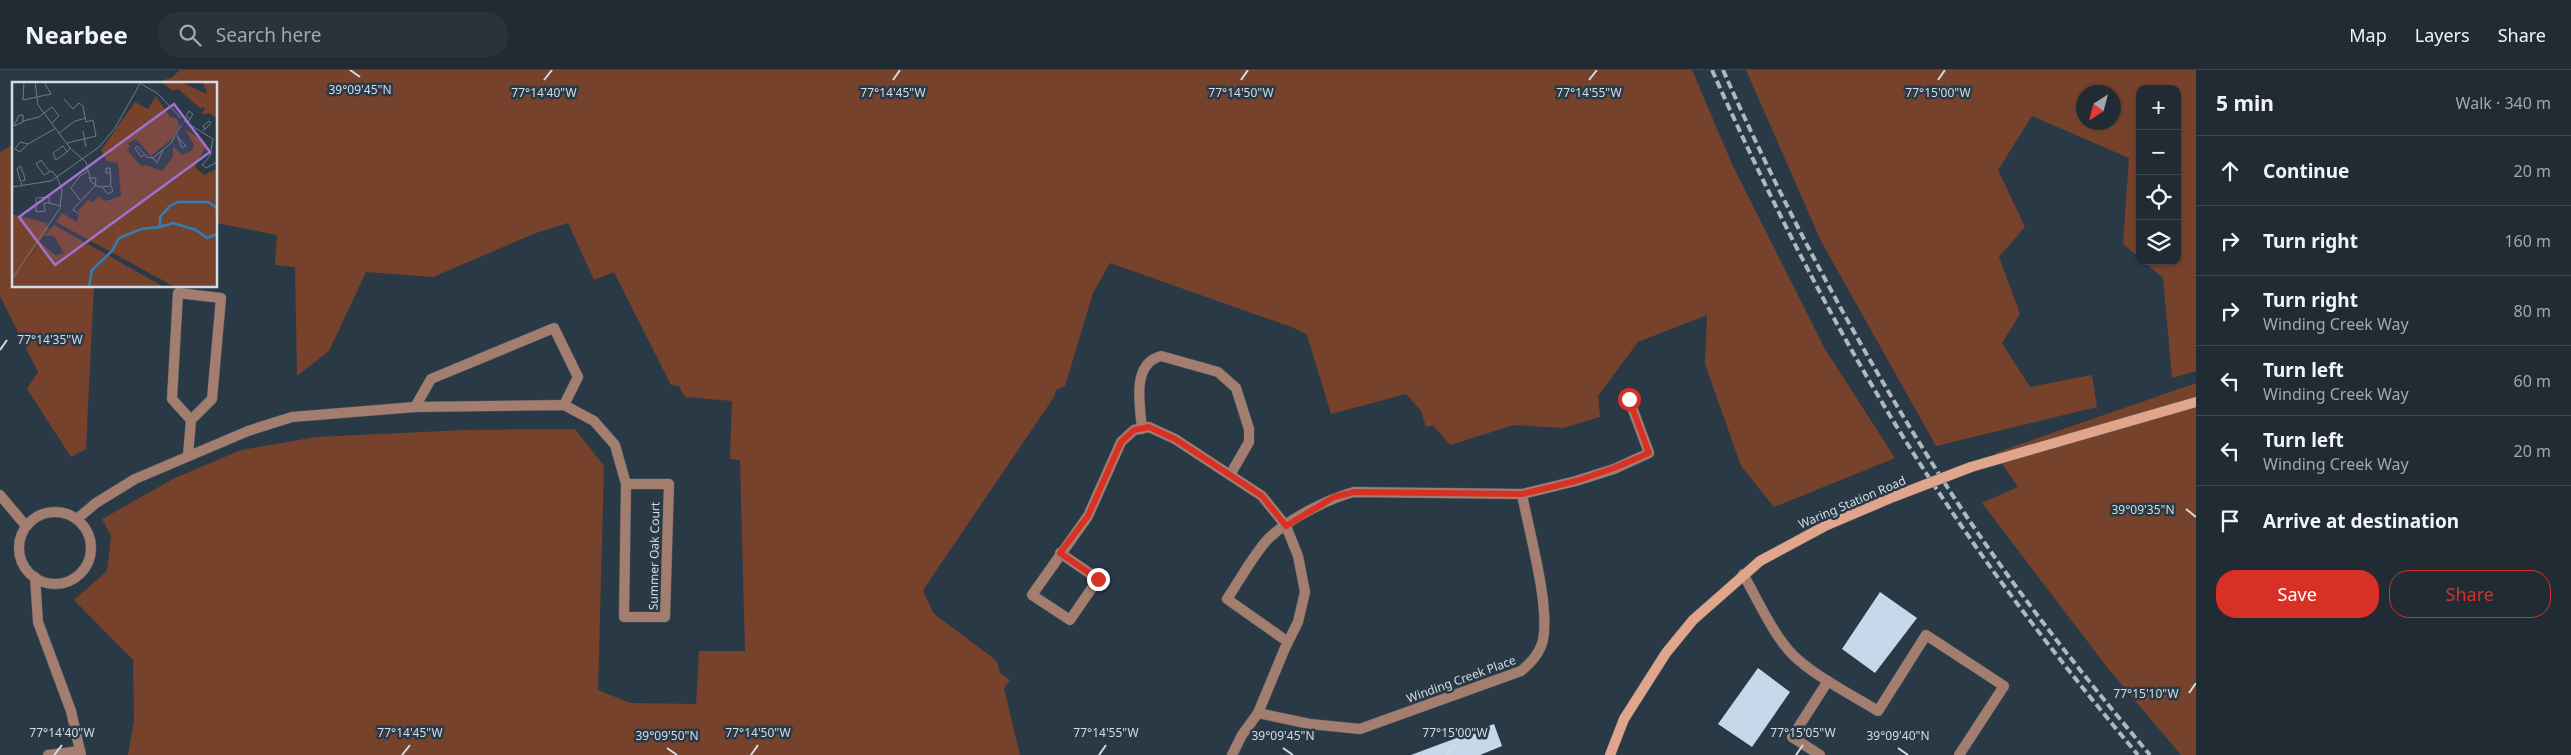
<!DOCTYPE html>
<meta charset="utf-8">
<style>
:root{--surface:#202b34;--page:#28333c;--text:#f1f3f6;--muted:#a2a7ac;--line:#3d474f;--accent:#d93025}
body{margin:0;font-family:"Noto Sans",sans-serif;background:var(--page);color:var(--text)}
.controls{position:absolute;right:15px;top:15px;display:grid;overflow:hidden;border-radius:10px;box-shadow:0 1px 4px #0004}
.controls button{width:45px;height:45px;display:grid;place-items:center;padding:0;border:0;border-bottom:1px solid var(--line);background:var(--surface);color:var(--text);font:25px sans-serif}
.compass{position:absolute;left:2076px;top:15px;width:45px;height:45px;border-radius:50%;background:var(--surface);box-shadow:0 1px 4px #0004;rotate:216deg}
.stop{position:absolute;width:15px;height:15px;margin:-11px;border:4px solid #d93025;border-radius:50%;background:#fff}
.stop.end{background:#d93025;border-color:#fff;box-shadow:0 1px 5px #0008}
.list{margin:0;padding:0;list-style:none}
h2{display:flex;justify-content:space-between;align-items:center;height:65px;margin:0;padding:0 20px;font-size:21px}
h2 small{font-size:16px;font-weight:400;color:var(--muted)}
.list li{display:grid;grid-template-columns:32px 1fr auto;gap:15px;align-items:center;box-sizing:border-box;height:70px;padding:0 20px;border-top:1px solid var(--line)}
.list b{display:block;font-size:19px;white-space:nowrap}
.list p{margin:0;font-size:16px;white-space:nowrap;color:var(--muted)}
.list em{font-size:16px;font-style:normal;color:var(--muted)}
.actions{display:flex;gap:10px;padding:15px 20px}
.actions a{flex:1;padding:11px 0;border:1px solid var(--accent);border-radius:20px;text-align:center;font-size:18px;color:var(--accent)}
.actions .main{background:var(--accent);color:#fff}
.icon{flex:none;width:28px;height:28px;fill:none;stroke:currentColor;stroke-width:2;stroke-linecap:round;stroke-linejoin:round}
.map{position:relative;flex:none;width:2196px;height:685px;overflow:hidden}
header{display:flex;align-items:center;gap:30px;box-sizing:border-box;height:70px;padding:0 25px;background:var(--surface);border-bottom:1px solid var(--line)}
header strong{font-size:24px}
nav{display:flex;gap:28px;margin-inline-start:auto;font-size:18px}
.search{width:350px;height:45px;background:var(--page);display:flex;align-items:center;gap:12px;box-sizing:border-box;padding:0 18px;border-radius:20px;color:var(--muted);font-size:19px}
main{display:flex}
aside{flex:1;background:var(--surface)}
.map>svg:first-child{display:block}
.green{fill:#77422b;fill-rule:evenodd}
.building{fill:#c6d9ea}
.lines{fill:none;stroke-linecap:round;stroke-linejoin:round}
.street-casing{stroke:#485763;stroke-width:11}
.secondary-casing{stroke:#485763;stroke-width:11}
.street{stroke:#a37d6e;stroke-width:10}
.secondary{stroke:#e0a58b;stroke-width:10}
.rail{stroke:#adb8c1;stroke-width:4;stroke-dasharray:8 4;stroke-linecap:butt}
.secondary-bridge-casing{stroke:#485763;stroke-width:11;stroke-linecap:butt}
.secondary-bridge{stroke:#e0a58b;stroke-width:10}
.route{stroke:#d93025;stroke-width:6}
.ticks{fill:none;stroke:#d3dde5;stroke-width:2}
.labels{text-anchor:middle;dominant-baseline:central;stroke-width:5;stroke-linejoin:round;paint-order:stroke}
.street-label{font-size:12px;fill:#d3dde5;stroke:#2a3946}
.inset-river{fill:none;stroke:#327db8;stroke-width:2.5}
.inset-road{fill:none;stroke:#6e7b86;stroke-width:1}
.view{fill:#9e73ce;fill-opacity:0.15;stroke:#9e73ce;stroke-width:2.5}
.inset-edge{fill:none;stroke:#d3dde5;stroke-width:2.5}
.ticks-label{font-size:12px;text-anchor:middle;fill:#d3dde5;stroke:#2a3946;stroke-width:5;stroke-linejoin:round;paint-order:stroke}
</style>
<header>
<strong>Nearbee</strong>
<div class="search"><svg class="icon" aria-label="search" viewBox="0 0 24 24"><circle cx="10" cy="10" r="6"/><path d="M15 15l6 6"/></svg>Search here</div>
<nav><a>Map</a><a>Layers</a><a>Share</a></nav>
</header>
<main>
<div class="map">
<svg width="2196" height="685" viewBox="0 0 2196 685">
<rect width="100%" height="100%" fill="#2a3946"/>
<!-- green -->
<g class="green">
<path d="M180,0h1512l40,94 93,185 70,109 -121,49 -33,-41 -36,-102 2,-49 -69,27 -40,54 2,21 -37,11 -49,-3 -64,20 -17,-20 -7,2 -5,-16 -15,-17 -75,20 -24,-79 -13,-7 -184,-65 -17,30 -28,93 -9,4 -2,7 -131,193 10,23 64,48 3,12 10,7 -6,8 16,67h-892l6,-35 -1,-60 -59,-60 33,-29 4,-35 -9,-17 73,-41 66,-28 75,-13 149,-7 110,-1 29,37 -6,224 32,13 66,1 3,-53h46l-5,-191 -10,-1 2,-58 -47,-4 -6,-11 -8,-1 -57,-113 -20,8 -26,-57 -32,10 -103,44 -67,-5 -37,79 -32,25 -2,-109 -20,-2 2,-30 -61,-12v-139h-65l20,-6z"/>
<path d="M1746,0h450v301l-24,7 -9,-100 -20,-17h34v-172h-37v169l-17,-14 6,-86 -97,-42 -34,54 27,57 -26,30 21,57 -18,29 28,44 62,-12 5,32 -161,39 -115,-205zM2084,22h30v30h-30z"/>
<path d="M14,74v142h80l-8,163 -15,8 -44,-68 11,-17 -38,-76v-144z"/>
<path d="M2196,313v372h-15l-71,-84 -128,-168 36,-16 -23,-34z"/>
</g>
<!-- building -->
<g class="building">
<path d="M1880,522l37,26 -42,55 -33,-24z"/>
<path d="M1758,598l32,24 -38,55 -34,-23z"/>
<path d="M1494,654l8,22 -22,9h-69z"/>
</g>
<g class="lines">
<defs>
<g id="street">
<path d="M415,337l16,-28 123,-51 24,49 -14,28"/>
<path d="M1142,359c-2,-24 -11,-65 19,-73l57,16 18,16 13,41v13l-19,33"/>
<path d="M188,385l3,-35 21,-21 9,-101 -43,-5 -6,106 19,21"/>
<path d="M0,425l26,31"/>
<circle cx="55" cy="478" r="36"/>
<path d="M77,449l19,-16 39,-24 113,-48 44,-14 123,-10 149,-2 30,16 21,24 11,39 -2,133h41l4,-133h-43"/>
<path d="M1060,483l38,26 -28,41 -38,-25 56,-79 33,-74 13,-12 15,-3 26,12 87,57 24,30 12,30 7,36 -7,30 -13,26 -27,65 -16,22 -10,20"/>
<path d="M1743,504c14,24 31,63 51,82 24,22 56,38 84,55l48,-76 78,51 -45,69"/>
<path d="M35,507l3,45 33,89 10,44"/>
<path d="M1288,572l-61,-43c13,-19 26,-44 42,-61 20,-19 58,-39 85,-46l168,2 54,-13 38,-12 35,-16 -20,-54"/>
<path d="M1258,643l52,11 50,5 161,-58c10,-8 19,-18 22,-31 7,-36 -14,-108 -21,-146"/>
<path d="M48,685l32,-4"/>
<path d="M1820,685l-28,-18 36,-56"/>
</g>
<g id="secondary">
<path d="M1971,397l225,-65"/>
<path d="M1610,685l14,-36 42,-66 27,-33 67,-59 65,-35 68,-29"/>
</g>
</defs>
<!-- street casing -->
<use href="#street" class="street-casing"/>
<!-- secondary casing -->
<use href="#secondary" class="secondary-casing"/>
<!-- street -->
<use href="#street" class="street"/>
<!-- secondary -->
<use href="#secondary" class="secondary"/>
<!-- rail -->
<g class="rail">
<path d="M1712,0c67,150 143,299 236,436 58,87 123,169 190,249"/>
<path d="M1723,0c66,149 143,292 232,429 59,90 126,174 195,256"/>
</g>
<defs>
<path id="secondary-bridge" d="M1893,427l78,-30"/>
</defs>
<!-- secondary-bridge casing -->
<use href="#secondary-bridge" class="secondary-bridge-casing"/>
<!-- secondary-bridge -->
<use href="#secondary-bridge" class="secondary-bridge"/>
</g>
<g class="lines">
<!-- route -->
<path class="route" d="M1098,509l-38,-26 28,-37 33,-74 13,-12 15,-3 26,12 87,57 24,30 48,-29 20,-5 168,2 54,-13 38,-13 35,-15 -20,-54"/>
</g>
<!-- ticks -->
<path class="ticks" d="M350,0l10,7M544,10l8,-10M893,10l7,-10M1241,10l7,-10M1589,10l8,-10M1938,10l7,-10M0,280l7,-10M2186,439l10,8M2189,623l7,-10M667,678l10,7M1283,678l10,7M1898,678l10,7M54,685l8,-10M402,685l8,-10M751,685l7,-10M1099,685l7,-10M1447,685l8,-10M1796,685l7,-10"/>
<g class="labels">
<!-- street labels -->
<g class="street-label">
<text transform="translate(1852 432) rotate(-23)">Waring Station Road</text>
<text transform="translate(654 486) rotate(-89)">Summer Oak Court</text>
<text transform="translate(1461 609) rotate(-20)">Winding Creek Place</text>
</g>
</g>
<!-- overview -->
<g transform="translate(12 12)">
<rect width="205" height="205" fill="#2a3946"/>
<path d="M149,0h20l26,12 -4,-12h14v37l-8,-6 -8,1 4,-5 -2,-2 -3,1 -22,-19 -5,2zM144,14l14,21 7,2 2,7 -6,12 -22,18 -15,-17 -8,4 2,4 -3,3 14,16 5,-1 16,6 11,-14v-11l9,9 10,-5 2,-5 -9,-16 22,15 -12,23 9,8 13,-6v118h-42l-119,-65 6,-9 15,9 2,-12 9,-10 6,2 4,-6 7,5 16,-5 -3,-33 -11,-2 -6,-11 34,-48 13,7zM0,132l35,9 -1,3 3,2 -30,44 21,-30 15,13 9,-2 -10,-17h-10l10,-11 110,62h-152z" fill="#77422b"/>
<path class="inset-river" d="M148,145l13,-4 23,7 11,8 10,-4M77,205l3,-17 20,-19 7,-13 22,-9 19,-2v-10l10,-11 8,-4h30l9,6"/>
<path class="inset-road" d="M12,0l-1,18 28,-6 -7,-12M23,0l3,23 32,43 16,14 5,20 8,5 11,-1 1,-2 -1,-16h-4v5h4M129,2l16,9 24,25M52,17l9,10 6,-6 4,3 3,16 7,-2 3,16 -29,7M7,33h4v7l-9,4zM11,39l16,-4 13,-10 7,9 -7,7M172,39l29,18 -3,17 -8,9 4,3 11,-6M176,40l2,-3 3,-5 -4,-3 -3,5 4,3M71,49l3,16M191,49l8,-8 -2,-2 -6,5 2,3M47,51l16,-12 11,-3M165,53l5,13 4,-2 -8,-9M16,62l-8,8 -5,-3 5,-7 8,2 28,-16M55,70l-4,-6 -10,7 3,7 11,-8 3,-4M132,73l-3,2 -6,-9 2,-2 10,11 6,1 18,-15 10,-18M141,76l4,5 6,-13M10,99l3,-1 -1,-5 -4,-9 -3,3 5,17M0,105l39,-6 48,-34 16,-19 26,-46M90,105l6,7 5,-3 -2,-5M68,118l-9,-12 9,-12 8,-5M37,121h-5l1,8 -9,1v-14l13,-1v6l12,3M66,131l-5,-3 2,-3 20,-21 1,-8h-7M0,197l48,-71 2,-18 -5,-13 -5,-6 -8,4 -8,-11 5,-4 9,12"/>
<path class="view" d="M162,22l36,48 -155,113 -36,-48z"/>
<rect width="205" height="205" class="inset-edge"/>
</g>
<g class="ticks-label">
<text x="360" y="24">39°09'45"N</text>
<text x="544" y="27">77°14'40"W</text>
<text x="893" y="27">77°14'45"W</text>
<text x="1589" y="27">77°14'55"W</text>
<text x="1938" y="27">77°15'00"W</text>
<text x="1241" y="27">77°14'50"W</text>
<text x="50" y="274">77°14'35"W</text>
<text x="2143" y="444">39°09'35"N</text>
<text x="2146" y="628">77°15'10"W</text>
<text x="62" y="667">77°14'40"W</text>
<text x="410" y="667">77°14'45"W</text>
<text x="758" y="667">77°14'50"W</text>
<text x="1106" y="667">77°14'55"W</text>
<text x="1455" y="667">77°15'00"W</text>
<text x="1803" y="667">77°15'05"W</text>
<text x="667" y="670">39°09'50"N</text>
<text x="1283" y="670">39°09'45"N</text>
<text x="1898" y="670">39°09'40"N</text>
</g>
</svg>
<div class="controls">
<button>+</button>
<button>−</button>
<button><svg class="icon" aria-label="locate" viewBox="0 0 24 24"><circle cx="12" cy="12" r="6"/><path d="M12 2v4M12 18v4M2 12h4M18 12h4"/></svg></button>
<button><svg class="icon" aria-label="layers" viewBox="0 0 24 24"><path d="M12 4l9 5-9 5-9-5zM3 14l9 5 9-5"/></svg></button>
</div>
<svg class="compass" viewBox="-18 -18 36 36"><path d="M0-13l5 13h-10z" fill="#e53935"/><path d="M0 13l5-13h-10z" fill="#a2a7ac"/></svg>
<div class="stop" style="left:1629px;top:329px"></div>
<div class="stop end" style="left:1098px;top:509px"></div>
</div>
<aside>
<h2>5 min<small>Walk · 340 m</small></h2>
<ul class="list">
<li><svg class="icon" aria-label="ahead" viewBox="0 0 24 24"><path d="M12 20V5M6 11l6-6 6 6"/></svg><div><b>Continue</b></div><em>20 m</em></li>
<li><svg class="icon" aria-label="right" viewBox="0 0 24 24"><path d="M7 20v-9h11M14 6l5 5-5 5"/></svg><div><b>Turn right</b></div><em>160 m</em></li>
<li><svg class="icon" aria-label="right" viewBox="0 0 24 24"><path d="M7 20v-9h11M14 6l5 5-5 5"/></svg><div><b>Turn right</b><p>Winding Creek Way</p></div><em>80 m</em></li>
<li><svg class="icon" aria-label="left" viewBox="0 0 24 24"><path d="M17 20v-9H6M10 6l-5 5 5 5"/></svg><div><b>Turn left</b><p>Winding Creek Way</p></div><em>60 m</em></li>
<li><svg class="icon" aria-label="left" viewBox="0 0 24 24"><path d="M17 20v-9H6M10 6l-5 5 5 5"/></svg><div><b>Turn left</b><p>Winding Creek Way</p></div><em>20 m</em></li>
<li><svg class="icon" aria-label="arrive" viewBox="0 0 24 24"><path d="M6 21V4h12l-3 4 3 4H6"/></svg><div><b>Arrive at destination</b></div></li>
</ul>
<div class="actions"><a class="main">Save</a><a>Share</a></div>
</aside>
</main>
